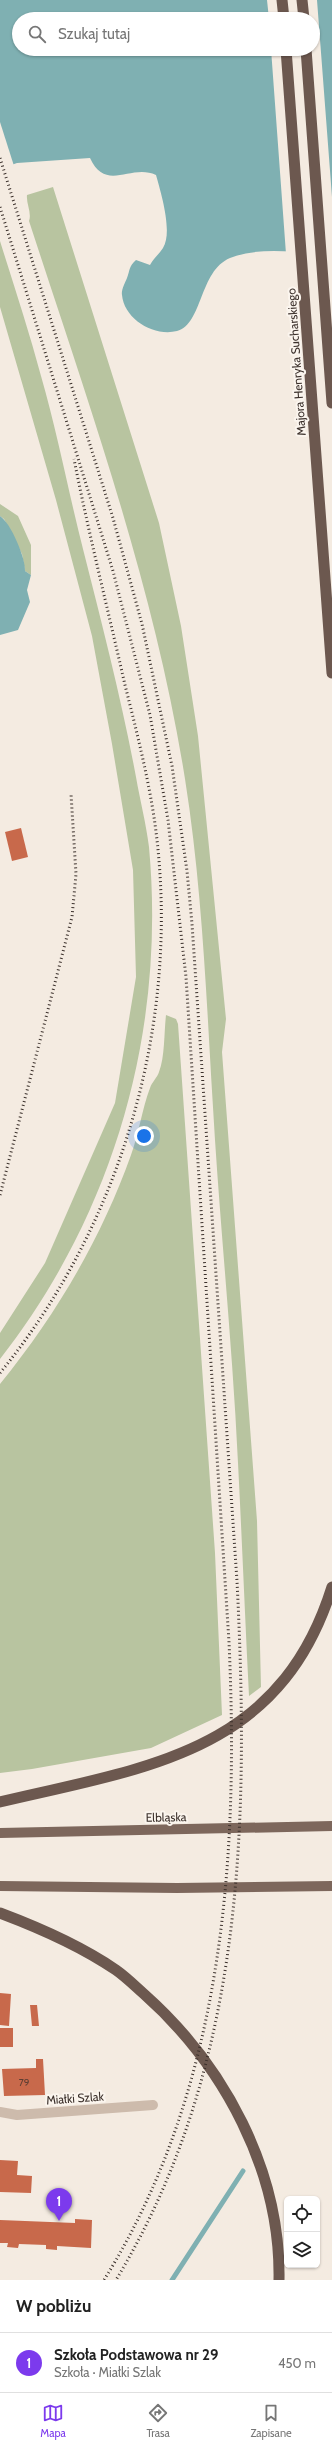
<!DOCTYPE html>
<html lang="pl">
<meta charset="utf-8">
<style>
:root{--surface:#fff;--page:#f6f6f6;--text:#222;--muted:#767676;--line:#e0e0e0;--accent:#7c3aed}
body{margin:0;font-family:Cabin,sans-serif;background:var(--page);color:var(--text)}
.controls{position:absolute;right:12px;bottom:12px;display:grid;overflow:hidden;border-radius:6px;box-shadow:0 1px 3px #0004}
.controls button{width:36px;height:36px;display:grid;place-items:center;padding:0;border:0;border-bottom:1px solid var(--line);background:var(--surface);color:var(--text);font:20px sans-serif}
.you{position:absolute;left:144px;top:1136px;width:14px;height:14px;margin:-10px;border:3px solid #fff;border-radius:50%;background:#1a73e8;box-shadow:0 0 0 6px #1a73e833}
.badge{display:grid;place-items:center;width:26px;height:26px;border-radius:50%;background:var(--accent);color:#fff;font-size:13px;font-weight:700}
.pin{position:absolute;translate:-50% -33px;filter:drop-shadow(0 1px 2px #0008)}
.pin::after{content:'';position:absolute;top:21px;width:14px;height:12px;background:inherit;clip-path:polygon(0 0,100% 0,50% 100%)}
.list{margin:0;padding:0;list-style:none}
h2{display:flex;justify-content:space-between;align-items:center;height:52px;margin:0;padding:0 16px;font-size:17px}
h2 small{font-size:13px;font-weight:400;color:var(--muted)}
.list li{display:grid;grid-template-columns:26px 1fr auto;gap:12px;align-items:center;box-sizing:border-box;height:60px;padding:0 16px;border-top:1px solid var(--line)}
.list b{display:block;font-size:15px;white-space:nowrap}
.list p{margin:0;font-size:13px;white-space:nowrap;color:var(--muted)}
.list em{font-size:13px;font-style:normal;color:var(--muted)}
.icon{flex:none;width:22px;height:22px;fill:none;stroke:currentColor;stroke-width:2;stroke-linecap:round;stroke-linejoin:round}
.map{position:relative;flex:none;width:332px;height:2280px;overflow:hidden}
.search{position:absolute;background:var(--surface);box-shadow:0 1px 3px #0004;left:12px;right:12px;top:12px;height:44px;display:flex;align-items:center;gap:10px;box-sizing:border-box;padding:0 14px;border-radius:22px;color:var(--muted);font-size:15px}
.sheet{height:112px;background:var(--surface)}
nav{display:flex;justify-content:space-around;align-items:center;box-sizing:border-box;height:56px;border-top:1px solid var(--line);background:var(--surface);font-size:11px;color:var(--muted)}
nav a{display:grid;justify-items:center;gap:2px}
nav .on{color:var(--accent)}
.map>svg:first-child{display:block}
.green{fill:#b8c4a0}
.water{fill:#7fb0b2;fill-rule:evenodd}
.pier{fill:#f4ebe1}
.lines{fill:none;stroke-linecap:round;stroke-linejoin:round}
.stream{stroke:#7fb0b2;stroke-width:5}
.building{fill:#c8694b}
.minor{stroke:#cdbbac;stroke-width:10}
.primary{stroke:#7d675c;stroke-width:10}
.trunk{stroke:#6c584f;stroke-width:11}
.rail{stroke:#3b302b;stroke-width:3;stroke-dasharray:1 3;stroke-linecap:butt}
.labels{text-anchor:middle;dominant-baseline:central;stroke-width:4;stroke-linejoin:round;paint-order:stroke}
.number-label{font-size:10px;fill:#5e3e33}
.street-label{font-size:12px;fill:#3b302b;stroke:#fbf5ee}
</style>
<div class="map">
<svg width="332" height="2280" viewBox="0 0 332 2280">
<rect width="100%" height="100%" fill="#f4ebe1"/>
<!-- green -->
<g class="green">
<path d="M53,187l106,336 22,103 17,110 28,283 -4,33 35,469 4,166 -12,9c-4,-78 -7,-156 -11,-233 -5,-108 -16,-216 -23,-323 -8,-121 -11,-241 -30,-361 -30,-190 -96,-374 -156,-558 3,-8 -3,-17 -2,-26z"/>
<path d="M0,241c14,45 29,90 41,135 17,59 28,119 43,177 19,75 38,149 52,224 4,23 10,46 13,70 17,185 -35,366 -149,512v-26l45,-70 70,-160 21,-126 -3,-107 -21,-126 -20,-108 -36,-136 -56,-193z"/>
<path d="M0,504l18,12 13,29v30l-6,-4 -3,-17 -18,-35 -4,-3z"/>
<path d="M166,1015l10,4 2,5 37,529 7,162 -71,33 -119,21 -32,4v-389c56,-69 101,-145 131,-229 8,-22 11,-46 19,-67 2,-6 7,-10 9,-16 6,-15 5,-40 7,-57z"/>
</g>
<!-- water -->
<g class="water">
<path d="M0,0h332v251c-34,4 -69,-6 -102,7 -31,13 -27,66 -53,73 -23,6 -53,-12 -55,-36 -1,-5 3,-12 5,-17 3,-8 2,-12 9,-18l14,5c4,-7 9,-11 13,-17 10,-16 -2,-55 -7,-73 -25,-12 -50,18 -66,-17l-73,5 -17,6zM19,19h294v30h-294z"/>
<path d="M0,516c11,7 26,43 25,55l6,4 -4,15 3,12 -12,28 -18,5z"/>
</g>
<!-- pier -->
<g class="pier">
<path d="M267,0h50l15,197v56l-22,3 -24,-2 -15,-205h42v-30h-44z"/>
<path d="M0,122l14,44 -14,5z"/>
</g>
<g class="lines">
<!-- stream -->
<path class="stream" d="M172,2280l71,-109"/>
</g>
<!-- building -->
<g class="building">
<path d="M21,828l7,29 -16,4 -7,-29z"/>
<path d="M0,1993l11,1 -2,32 -9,-1z"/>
<path d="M30,2005h7l2,21h-7z"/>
<rect x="0" y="2028" width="13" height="19"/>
<path d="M36,2059h7l2,36 -41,1 -2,-27 34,-1z"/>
<path d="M0,2160l18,1 -1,14 15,1 -1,17 -31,-1z"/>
<path d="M75,2219l17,1 -1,28 -34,-2v4l-11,-1v-4l-27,-1 -1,4 -11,-1 1,-4h-8v-23l75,3z"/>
</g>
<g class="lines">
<!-- minor -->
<path class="minor" d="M0,2112l17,3 136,-10"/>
<!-- primary -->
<g class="primary">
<path d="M0,1833l332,-7"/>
<path d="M0,1886l177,2 155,-2"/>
</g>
<!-- trunk -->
<g class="trunk">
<path d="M282,0l2,19"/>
<path d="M302,0l2,19"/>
<path d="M286,49l46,624"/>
<path d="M306,49l26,354"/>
<path d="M0,1802c148,-35 280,-49 332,-215"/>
<path d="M0,1913c40,15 81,33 116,57 10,7 19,16 28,24 80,71 137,177 135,286"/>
</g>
<!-- rail -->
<g class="rail">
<path d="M0,158l113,360 29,106 30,142 15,105 5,53 45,657c12,242 8,485 -121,699"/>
<path d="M0,207l113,364 37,144 18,105 18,157 43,665c10,219 -6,447 -125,638"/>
<path d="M0,1195l72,-278 4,-43 -5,-80"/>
<path d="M0,1373c125,-153 183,-360 154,-556 -7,-45 -18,-88 -29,-132 -17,-75 -36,-150 -51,-226"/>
</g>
</g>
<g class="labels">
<!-- number labels -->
<g class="number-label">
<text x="24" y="2082">79</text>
</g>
<!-- street labels -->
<g class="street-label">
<text transform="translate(296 362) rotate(-94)">Majora Henryka Sucharskiego</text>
<text transform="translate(166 1817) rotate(-1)">Elbląska</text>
<text transform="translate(75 2098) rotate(-4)">Miałki Szlak</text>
</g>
</g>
</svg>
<div class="controls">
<button><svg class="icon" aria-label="locate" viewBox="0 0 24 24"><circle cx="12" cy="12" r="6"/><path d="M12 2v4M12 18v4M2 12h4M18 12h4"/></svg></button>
<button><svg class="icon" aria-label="layers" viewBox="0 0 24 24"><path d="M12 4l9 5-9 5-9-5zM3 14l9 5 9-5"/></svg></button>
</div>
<div class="you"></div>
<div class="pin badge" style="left:59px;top:2221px">1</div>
<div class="search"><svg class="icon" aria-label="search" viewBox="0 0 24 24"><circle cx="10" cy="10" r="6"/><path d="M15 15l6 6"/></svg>Szukaj tutaj</div>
</div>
<section class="sheet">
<h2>W pobliżu<small></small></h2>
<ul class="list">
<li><span class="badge">1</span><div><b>Szkoła Podstawowa nr 29</b><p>Szkoła · Miałki Szlak</p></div><em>450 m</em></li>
</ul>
</section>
<nav>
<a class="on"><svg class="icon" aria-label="map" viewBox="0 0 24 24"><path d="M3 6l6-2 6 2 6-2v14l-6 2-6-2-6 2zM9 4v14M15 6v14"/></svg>Mapa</a>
<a><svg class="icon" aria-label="directions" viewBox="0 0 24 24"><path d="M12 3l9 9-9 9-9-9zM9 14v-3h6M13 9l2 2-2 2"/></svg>Trasa</a>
<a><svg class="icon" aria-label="saved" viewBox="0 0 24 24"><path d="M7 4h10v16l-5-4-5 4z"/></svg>Zapisane</a>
</nav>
